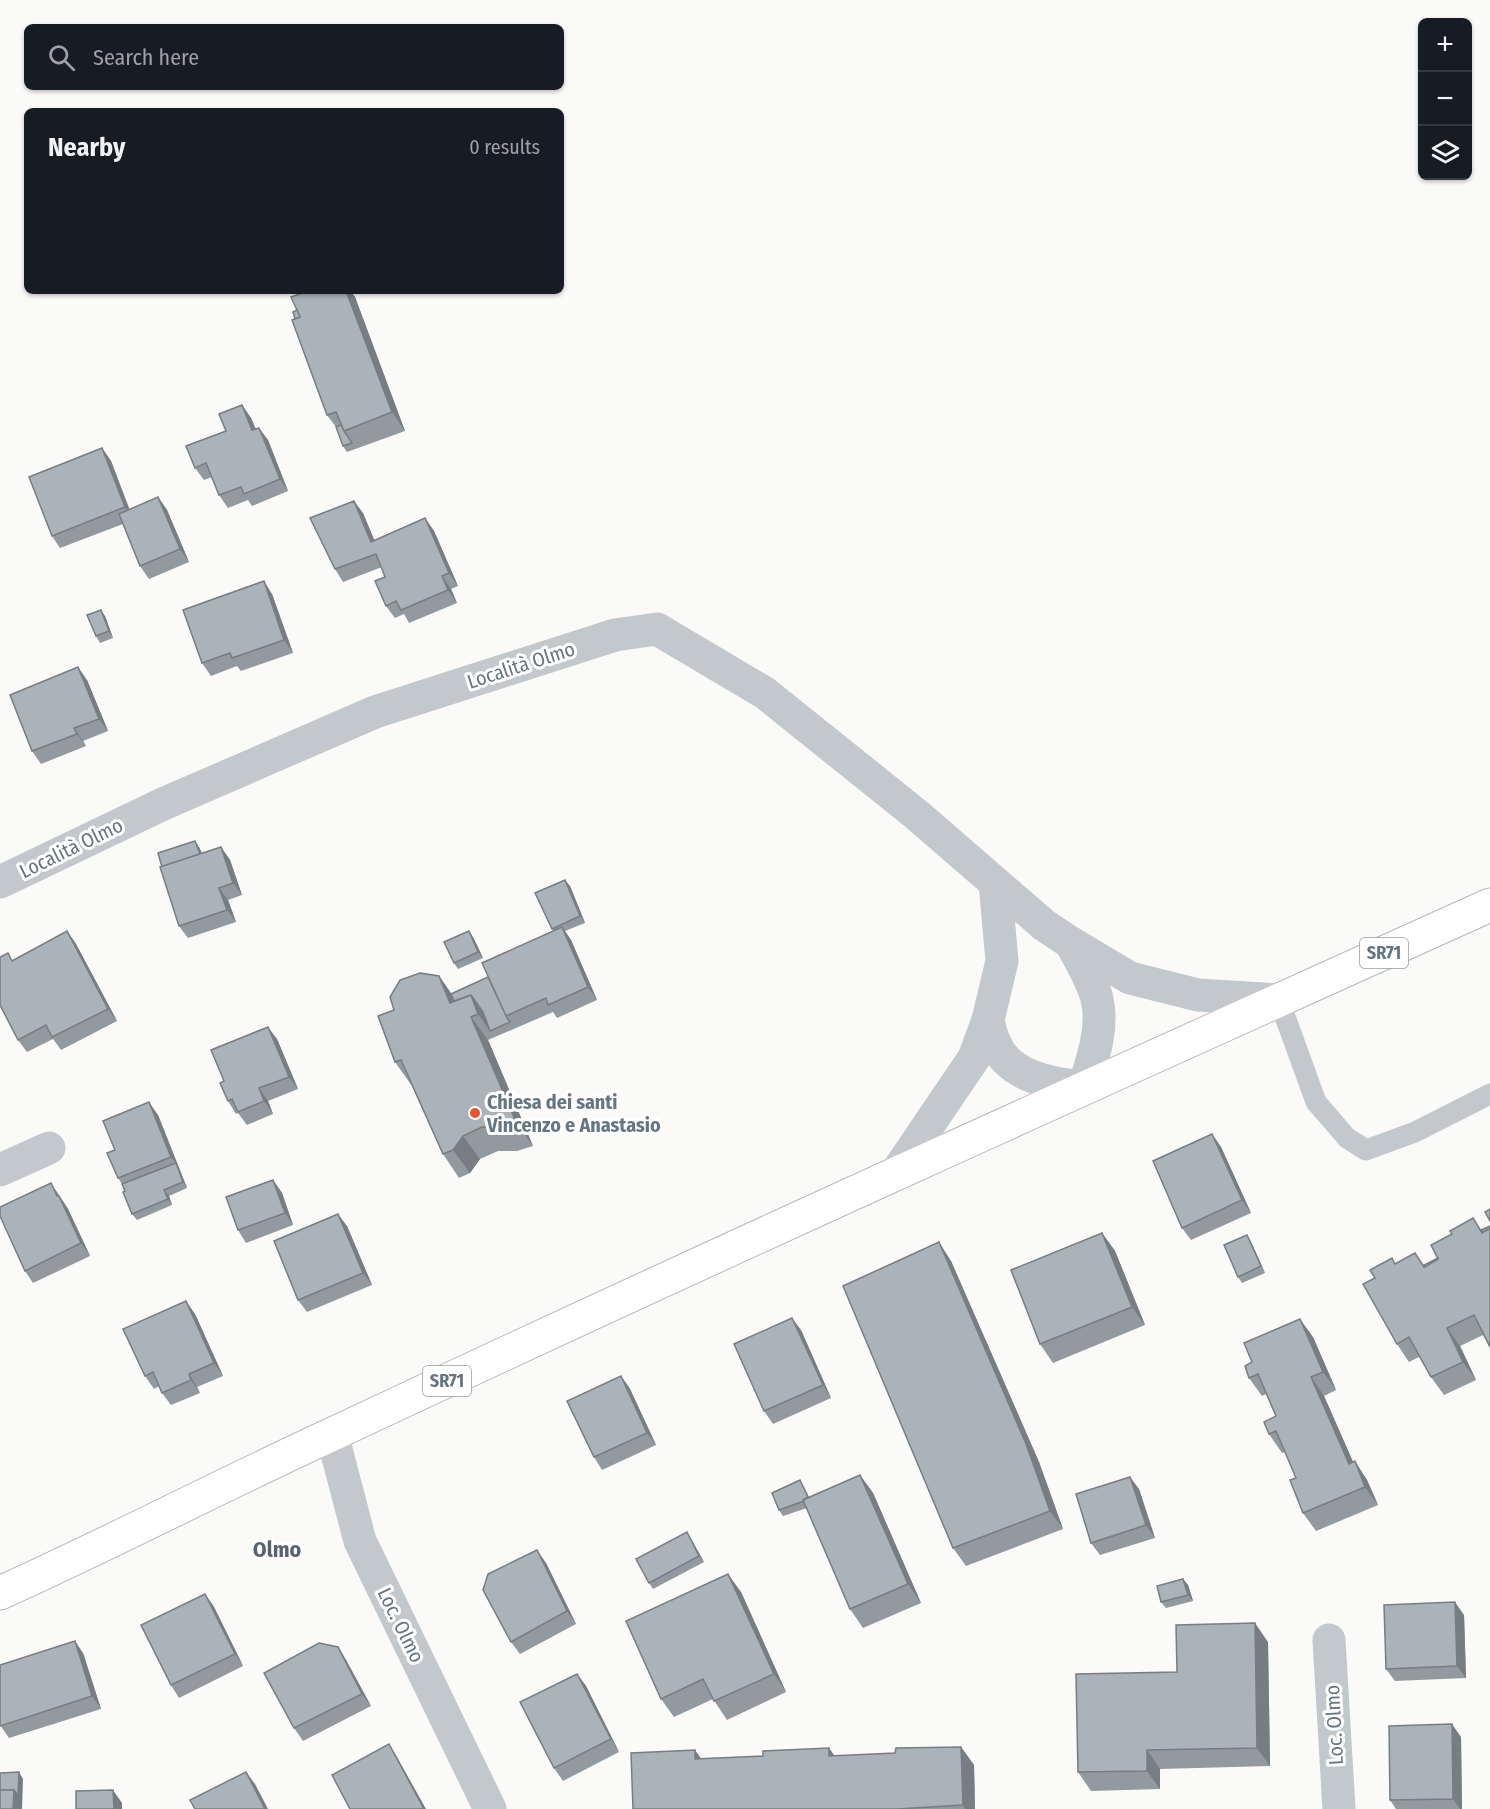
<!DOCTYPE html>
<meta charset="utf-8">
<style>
:root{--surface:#171b24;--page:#242831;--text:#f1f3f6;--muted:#9ea1a6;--line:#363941}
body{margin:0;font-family:"Fira Sans Condensed",sans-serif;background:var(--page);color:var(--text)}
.controls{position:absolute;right:18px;top:18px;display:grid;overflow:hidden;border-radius:9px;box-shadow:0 2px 4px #0004}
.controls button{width:54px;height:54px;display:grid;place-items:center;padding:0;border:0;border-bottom:2px solid var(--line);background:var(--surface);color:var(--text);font:30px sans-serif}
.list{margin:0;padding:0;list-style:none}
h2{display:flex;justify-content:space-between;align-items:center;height:78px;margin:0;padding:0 24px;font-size:26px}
h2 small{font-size:20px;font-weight:400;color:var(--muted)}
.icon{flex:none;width:33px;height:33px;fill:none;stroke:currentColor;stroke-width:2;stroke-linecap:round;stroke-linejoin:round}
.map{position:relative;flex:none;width:1490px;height:1809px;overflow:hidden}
.search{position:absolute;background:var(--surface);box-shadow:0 2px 4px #0004;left:24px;top:24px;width:540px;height:66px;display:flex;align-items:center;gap:15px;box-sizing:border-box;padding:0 21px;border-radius:9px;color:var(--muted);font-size:22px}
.panel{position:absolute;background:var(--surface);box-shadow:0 2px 4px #0004;left:24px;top:108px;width:540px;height:186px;border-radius:9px}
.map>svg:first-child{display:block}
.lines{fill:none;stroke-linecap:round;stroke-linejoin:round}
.primary-casing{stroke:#b5babe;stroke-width:35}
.service{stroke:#c3c8cc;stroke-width:21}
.minor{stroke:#c3c8cc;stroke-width:33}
.primary{stroke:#fff;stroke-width:33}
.wall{fill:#929a9f}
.shaded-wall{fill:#777d82}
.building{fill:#aab3b9;stroke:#777d82;stroke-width:1.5}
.poi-dot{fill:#e4572e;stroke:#fff;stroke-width:2}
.labels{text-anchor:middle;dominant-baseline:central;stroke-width:6;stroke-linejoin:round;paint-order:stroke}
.shield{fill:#fff;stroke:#939fa8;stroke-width:1.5}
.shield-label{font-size:18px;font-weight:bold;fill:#657683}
.street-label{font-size:20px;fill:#657683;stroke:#fff}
.poi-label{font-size:20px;font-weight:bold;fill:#657683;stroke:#fff;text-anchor:start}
.quarter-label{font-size:22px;font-weight:bold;fill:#57646e;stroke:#fff}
</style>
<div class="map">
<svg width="1490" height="1809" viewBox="0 0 1490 1809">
<rect width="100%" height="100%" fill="#fafaf8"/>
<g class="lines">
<defs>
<path id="primary" d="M0,1593c113,-51 222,-108 335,-160 383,-180 769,-354 1155,-528"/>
</defs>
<!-- primary casing -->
<use href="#primary" class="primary-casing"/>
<!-- service -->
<path class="service" d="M1279,1000l37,102 31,36 19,12 49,-18 75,-38"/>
<!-- minor -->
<g class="minor">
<path d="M0,882l163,-78 212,-92 240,-77 42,-6 108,64 152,122 127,110 27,18 59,35 68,17 81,5"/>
<path d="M988,1020c2,8 3,16 7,23 14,34 57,41 89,44 8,-26 20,-59 13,-88 -5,-20 -17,-38 -26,-56"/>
<path d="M0,1170l49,-22"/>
<path d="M896,1173l78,-115 14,-38 14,-59 -7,-78"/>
<path d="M332,1434l28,107 130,268"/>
<path d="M1329,1640l10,169"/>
</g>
<!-- primary -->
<use href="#primary" class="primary"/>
</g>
<!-- wall -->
<g class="wall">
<path d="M308,291h42l5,6 50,134 -58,21 -4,-6 -7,-19 -9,-12 -32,-96 2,-9z"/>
<path d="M242,405l9,13 5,11 12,11 20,51 -36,15 -4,-6 -20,8 -9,-13 -7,-18 -8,3 -9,-12 31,-37z"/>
<path d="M102,448l9,13 19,49 28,-13 9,13 22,52 -40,17 -9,-13 -17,-42 -63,24 -8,-12z"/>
<path d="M363,513l11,27 51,-22 9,13 24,55 -7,3 6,14 -48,20 -5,-9 -9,4 -9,-12 -1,-29 -3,-10 -39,15 -8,-13z"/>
<path d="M272,594l21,59 -52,18 -4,-5 -26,10 -9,-13z"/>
<path d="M105,616l8,22 -13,5 -4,-7z"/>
<path d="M87,680l21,51 -25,10 3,5 -45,18 -9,-13z"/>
<path d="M199,847l3,6 19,-6 9,13 12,35 -14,5 8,22 -48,16 -9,-12z"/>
<path d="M570,886l15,37 -20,8 6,9 26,60 -40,18 -4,-6 -65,28 45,106 -16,5h-19l-18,8 -10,14 -11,5 -16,-24 -31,-68 -17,-24 -1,-52 45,-34 12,18 37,-17 66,-46 -2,-2z"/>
<path d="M67,931l9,13 41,77 -56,29 -8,-11 -26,13 -9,-12 -5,-80z"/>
<path d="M473,937l10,21 -25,11 -4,-6z"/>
<path d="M277,1039l21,50 -30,12 5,13 -26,11 -9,-12 -2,1 -8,-13 -4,-20z"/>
<path d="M158,1115l29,73 -18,8 3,9 -35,15 -5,-6 -7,-23 -3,-7 -4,-6 -3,-28z"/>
<path d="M1212,1134l9,13 30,66 -60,27 -9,-12z"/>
<path d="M273,1180l9,13 11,32 -47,18 -8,-13z"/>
<path d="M59,1195l9,14 22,47 -57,27 -8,-12z"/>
<path d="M1473,1218l8,12 9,-4v122l-7,-13 -23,11 16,34 -32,15 -13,-18 -12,-20 -10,5 -12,-18 -1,-81 28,2 14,-7 14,-24z"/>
<path d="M347,1226l25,59 -65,27 -9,-12z"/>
<path d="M1102,1233l13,18 30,74 -92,38 -13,-19z"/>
<path d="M1247,1235l4,7 14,31 -23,10 -4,-6z"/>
<path d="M951,1261l88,201 24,67 -97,37 -13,-18z"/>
<path d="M195,1314l28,62 -26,11 3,6 -29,12 -9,-12 -3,-7 -5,3 -9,-13z"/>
<path d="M801,1330l30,68 -58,26 -9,-13z"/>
<path d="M1313,1337l23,53 -12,6 29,66 14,18 11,25 -62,26 -13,-18 -7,-35 -11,-26 -3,1 -13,-19 7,-18 -10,-22 -4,2 -13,-18z"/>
<path d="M621,1376l9,13 26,56 -54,25 -8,-13z"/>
<path d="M860,1475l13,18 48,110 -58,25 -13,-19 -43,-101 -24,8 -4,-6 25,-23 5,10z"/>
<path d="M1139,1489l16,49 -55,17 -9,-12z"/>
<path d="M691,1539l13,23 -51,27 -4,-6z"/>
<path d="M546,1563l30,61 -56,30 -9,-12z"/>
<path d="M1183,1579l5,6 5,16 -27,7 -5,-6z"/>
<path d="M741,1592l45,100 -59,28 -14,-21 -39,18 -13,-18z"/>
<path d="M205,1594l9,13 29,59 -64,32 -8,-13z"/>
<path d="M1464,1615l2,63 -71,3 -9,-12z"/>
<path d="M1268,1642l2,124 -110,3v20l-69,2 -13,-19 99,-100z"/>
<path d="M338,1647l8,13 25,46 -68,35 -9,-13z"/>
<path d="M83,1653l18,56 -92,29 -9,-13z"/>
<path d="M577,1674l9,12 33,66 -56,29 -9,-13z"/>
<path d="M1461,1737l1,72h-66l-6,-9z"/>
<path d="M961,1747l13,18 1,44h-342l69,-50 132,-3 61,-3z"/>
</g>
<!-- shaded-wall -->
<g class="shaded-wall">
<path d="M346,291h4l5,6 50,134 -13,-19z"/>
<path d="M242,405l9,13 10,25 -9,-13z"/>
<path d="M259,428l9,12 20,51 -8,-12z"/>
<path d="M102,448l9,13 22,59 -8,-13z"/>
<path d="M158,497l9,13 22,52 -9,-13z"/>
<path d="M354,501l9,12 17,41 -9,-12z"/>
<path d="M425,518l9,13 24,55 -9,-13z"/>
<path d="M442,576l9,13 6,14 -9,-13z"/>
<path d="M264,581l8,13 21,59 -9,-13z"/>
<path d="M101,610l4,6 8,22 -4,-7z"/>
<path d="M78,667l9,13 21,51 -9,-12z"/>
<path d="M74,728l9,13 3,5 -9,-12z"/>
<path d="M195,841l4,6 8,20 -4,-6z"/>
<path d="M221,847l9,13 12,35 -9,-12z"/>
<path d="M565,880l5,6 15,37 -5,-7z"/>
<path d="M219,888l9,12 8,22 -9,-12z"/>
<path d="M562,927l9,13 26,60 -9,-13z"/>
<path d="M67,931l9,13 41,77 -9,-12z"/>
<path d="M469,931l4,6 10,21 -5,-6z"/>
<path d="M439,976l17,24 -6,3z"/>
<path d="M471,995l16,23 3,13 -12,-17z"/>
<path d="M471,1017l17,23 45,106 -17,-24z"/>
<path d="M268,1027l9,12 21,50 -9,-12z"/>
<path d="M259,1088l9,13 5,13 -9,-13z"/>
<path d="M149,1102l9,13 29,73 -4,-6 -7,-19 -5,-6z"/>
<path d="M1212,1134l9,13 30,66 -9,-13z"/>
<path d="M463,1136l17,23 -10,14 -17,-23z"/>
<path d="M273,1180l9,13 11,32 -8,-12z"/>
<path d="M51,1183l17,26 22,47 -9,-13z"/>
<path d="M164,1190l5,6 3,9 -4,-6z"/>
<path d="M338,1214l9,12 25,59 -9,-12z"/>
<path d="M1102,1233l13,18 30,74 -13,-18z"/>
<path d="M1247,1235l4,7 14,31 -4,-7z"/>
<path d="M939,1242l12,19 88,201 24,67 -13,-18z"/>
<path d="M186,1301l9,13 28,62 -9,-13z"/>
<path d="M792,1318l9,12 30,68 -8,-13z"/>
<path d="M1300,1319l13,18 23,53 -13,-18z"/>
<path d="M1447,1328l13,18 16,34 -13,-18z"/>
<path d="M189,1374l8,13 3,6 -9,-13z"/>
<path d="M621,1376l9,13 26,56 -9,-12z"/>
<path d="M1311,1377l13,19 38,86 -13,-18z"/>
<path d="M1355,1461l12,19 11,25 -13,-18z"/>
<path d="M860,1475l13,18 48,110 -13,-19z"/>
<path d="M1130,1477l9,12 16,49 -9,-13z"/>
<path d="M687,1532l4,7 13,23 -5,-6z"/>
<path d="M537,1550l9,13 30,61 -9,-13z"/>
<path d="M728,1574l13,18 45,100 -12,-18z"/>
<path d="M1183,1579l5,6 5,16 -5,-6z"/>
<path d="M205,1594l9,13 29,59 -8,-12z"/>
<path d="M1455,1602l9,13 2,63 -9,-12z"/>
<path d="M1255,1623l13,19 2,124 -13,-18z"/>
<path d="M75,1641l8,12 18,56 -9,-13z"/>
<path d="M338,1647l8,13 25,46 -9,-12z"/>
<path d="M577,1674l9,12 33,66 -8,-13z"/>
<path d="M1452,1724l9,13 1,72h-2l-7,-10z"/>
<path d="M389,1744l8,13 29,52h-2z"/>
<path d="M961,1747l13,18 1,44h-10l-2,-4z"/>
<path d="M829,1748l13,18 -13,-10z"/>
<path d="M695,1750l13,18 -13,-9z"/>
<path d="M1147,1750l13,19v20l-13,-18z"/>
<path d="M19,1772l4,7 -1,30h-9l1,-19z"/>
<path d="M246,1772l9,12 13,25h-3z"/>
<path d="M113,1790l9,13v6h-8z"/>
</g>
<!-- building -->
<g class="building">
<path d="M308,291h38l46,121 -48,19 -8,-19 -9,3 -35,-95 8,-3 -9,-20z"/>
<path d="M297,310l3,7 -5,2 -2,-7z"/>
<path d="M242,405l10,25 7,-2 21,51 -36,15 -3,-7 -22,8 -13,-32 -11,5 -9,-22 40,-15 -7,-17z"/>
<path d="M341,425l3,6 8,12 -9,3 -7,-19z"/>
<path d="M102,448l23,59 -73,29 -23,-59z"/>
<path d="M158,497l22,52 -40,17 -21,-52z"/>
<path d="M354,501l17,41 54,-24 24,55 -7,3 6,14 -47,20 -5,-9 -10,5 -11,-25 10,-4 -9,-23 -41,15 -25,-51z"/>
<path d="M264,581l20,59 -52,18 -2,-5 -28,10 -19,-53z"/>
<path d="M101,610l8,21 -13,5 -9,-21z"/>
<path d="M78,667l21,52 -25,9 3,6 -45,17 -22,-56z"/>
<path d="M195,841l5,13 -38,13 -4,-14z"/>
<path d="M221,847l12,36 -14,5 8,22 -48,16 -19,-59z"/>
<path d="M565,880l15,36 -28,13 -17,-36z"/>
<path d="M562,927l26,60 -40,18 -2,-7 -40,18 -24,-53z"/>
<path d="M67,931l41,78 -56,28 -6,-12 -28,15 -18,-35v-48l8,-4 4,8z"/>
<path d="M469,931l9,21 -24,11 -10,-21z"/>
<path d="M420,973l19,3 11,27 21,-8 7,19 -7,3 45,105 -15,5h-19l-19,9 -10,14 -10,4 -42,-94 -6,2 -17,-46 16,-6 -4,-13 10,-17z"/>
<path d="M488,977l18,39 4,6 -20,9 -7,-19 -12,-17 -17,6 -3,-7z"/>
<path d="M268,1027l21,50 -30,11 5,13 -26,11 -6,-13 -4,2 -8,-18 4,-2 -13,-31z"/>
<path d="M149,1102l22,55 -53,21 -11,-25 8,-3 -12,-29z"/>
<path d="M1212,1134l30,66 -60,28 -29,-67z"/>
<path d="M176,1163l7,19 -19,8 4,9 -36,15 -9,-22 2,-1 -3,-7z"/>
<path d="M273,1180l12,33 -47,17 -12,-33z"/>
<path d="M51,1183l6,13h2l22,47 -56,28 -25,-55v-9z"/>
<path d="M1490,1209v12l-5,-9z"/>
<path d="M338,1214l25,59 -65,27 -24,-59z"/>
<path d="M1473,1218l9,15 8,-5v119l-16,-32 -27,13 16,34 -32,15 -22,-40 -12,7 -34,-60 12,-6 -5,-8 22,-12 3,6 20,-11 9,14 14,-8 -7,-14 21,-11 -2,-3z"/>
<path d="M1490,1226v2l-7,4 -2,-2z"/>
<path d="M1102,1233l30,74 -92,37 -29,-74z"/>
<path d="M1247,1235l14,31 -23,11 -14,-32z"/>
<path d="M939,1242l87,202 24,67 -97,37 -110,-262z"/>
<path d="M1438,1258v1l-13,8 -1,-2z"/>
<path d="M186,1301l28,62 -25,11 2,6 -29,13 -9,-21 -8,4 -22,-47z"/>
<path d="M792,1318l31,67 -59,26 -30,-67z"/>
<path d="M1300,1319l23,53 -12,5 38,87 6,-3 10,26 -62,26 -13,-33 6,-2 -20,-47 -7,3 -5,-12 12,-6 -18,-42 -9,4 -4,-12 7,-4 -8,-19z"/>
<path d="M621,1376l26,57 -53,24 -27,-56z"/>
<path d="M860,1475l48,109 -58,25 -47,-109z"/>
<path d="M1130,1477l16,48 -55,18 -15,-49z"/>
<path d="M800,1480l8,17 -5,3 1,1 -25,9 -7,-17z"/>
<path d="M687,1532l12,24 -50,27 -13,-24z"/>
<path d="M537,1550l30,61 -56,31 -28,-52 5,-16z"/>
<path d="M728,1574l46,100 -60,27 -11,-22 -42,20 -35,-78z"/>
<path d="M1183,1579l5,16 -27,7 -4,-16z"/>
<path d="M205,1594l30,60 -64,31 -30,-60z"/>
<path d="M1455,1602l2,64 -71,3 -2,-64z"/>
<path d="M1255,1623l2,125 -110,2v21l-69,1 -2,-98 101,-2 -1,-47z"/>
<path d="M75,1641l17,55 -92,30v-61z"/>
<path d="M319,1643l19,4 24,47 -68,34 -30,-55z"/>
<path d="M577,1674l34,65 -57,29 -34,-66z"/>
<path d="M1452,1724l1,75 -63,1 -1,-74z"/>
<path d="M389,1744l35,65h-74l-18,-34z"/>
<path d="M961,1747l2,58 -66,4h-264l-2,-56 64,-3v9l68,-3v-5l66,-3v8l66,-3 1,-5z"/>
<path d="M19,1772l-1,24 -4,-6h-14v-17z"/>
<path d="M246,1772l19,37h-70l-5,-9z"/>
<path d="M0,1790h14l-1,19h-13z"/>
<path d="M113,1790l1,19h-38v-18z"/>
</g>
<!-- markers -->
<circle class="poi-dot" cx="475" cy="1113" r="6"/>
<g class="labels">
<!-- shield labels -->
<g class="shield">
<rect x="1360" y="938" width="48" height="30" rx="4.5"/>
<rect x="423" y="1366" width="48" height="30" rx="4.5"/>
</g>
<g class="shield-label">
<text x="1384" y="953">SR71</text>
<text x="447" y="1381">SR71</text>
</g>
<!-- street labels -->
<g class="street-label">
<text transform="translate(521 665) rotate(-18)">Località Olmo</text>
<text transform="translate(71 848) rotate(-26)">Località Olmo</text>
<text transform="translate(401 1625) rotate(64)">Loc. Olmo</text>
<text transform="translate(1334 1725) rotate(-93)">Loc. Olmo</text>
</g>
<!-- poi labels -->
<g class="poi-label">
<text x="487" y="1102">Chiesa dei santi<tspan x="487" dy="23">Vincenzo e Anastasio</tspan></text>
</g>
<!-- quarter labels -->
<g class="quarter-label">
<text x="277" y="1549">Olmo</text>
</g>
</g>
</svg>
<div class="controls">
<button>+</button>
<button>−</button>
<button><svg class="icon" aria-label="layers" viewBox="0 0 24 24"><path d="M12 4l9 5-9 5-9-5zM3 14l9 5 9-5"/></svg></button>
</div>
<div class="search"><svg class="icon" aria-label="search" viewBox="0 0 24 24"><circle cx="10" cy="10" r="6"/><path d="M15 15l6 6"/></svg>Search here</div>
<section class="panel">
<h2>Nearby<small>0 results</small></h2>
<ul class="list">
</ul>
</section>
</div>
